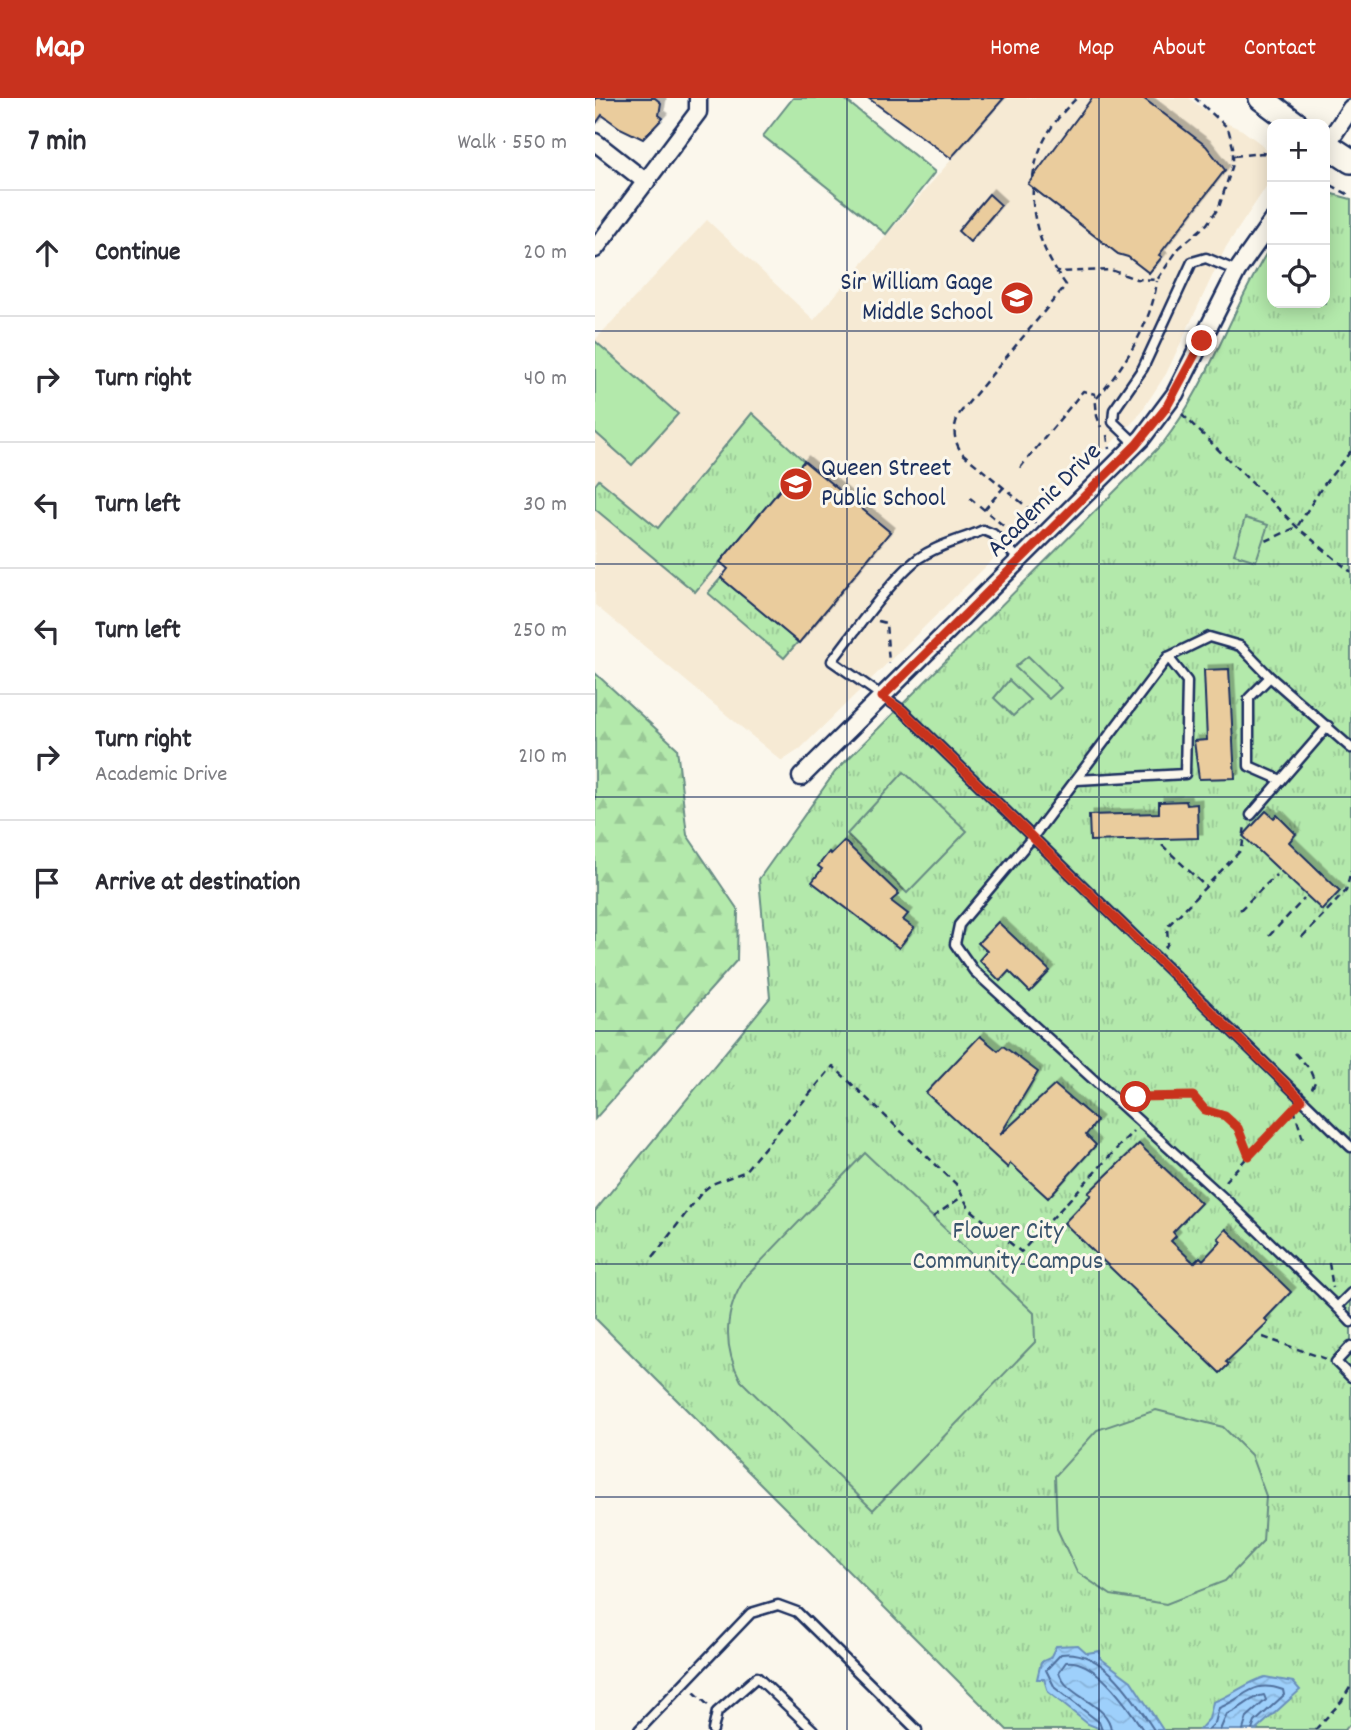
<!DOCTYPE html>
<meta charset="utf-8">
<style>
:root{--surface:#fff;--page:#f2f2f3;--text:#2b2b33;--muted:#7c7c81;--line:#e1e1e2;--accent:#c8321e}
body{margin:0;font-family:Dekko,sans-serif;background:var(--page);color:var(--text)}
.controls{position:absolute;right:21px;top:21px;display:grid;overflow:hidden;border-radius:14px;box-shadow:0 4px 18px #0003}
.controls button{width:63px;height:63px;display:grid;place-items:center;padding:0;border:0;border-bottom:2px solid var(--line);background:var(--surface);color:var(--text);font:35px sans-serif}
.stop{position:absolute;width:21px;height:21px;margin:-16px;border:5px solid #c8321e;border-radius:50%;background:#fff}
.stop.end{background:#c8321e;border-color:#fff;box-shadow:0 2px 7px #0008}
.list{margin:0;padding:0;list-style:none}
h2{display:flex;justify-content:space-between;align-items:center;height:91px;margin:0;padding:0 28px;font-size:30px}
h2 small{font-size:23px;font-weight:400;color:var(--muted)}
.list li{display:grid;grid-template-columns:46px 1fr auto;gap:21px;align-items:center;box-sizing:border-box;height:126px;padding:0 28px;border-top:2px solid var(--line)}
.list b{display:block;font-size:26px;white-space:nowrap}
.list p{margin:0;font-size:23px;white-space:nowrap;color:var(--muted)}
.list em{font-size:23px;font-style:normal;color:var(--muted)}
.icon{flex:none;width:38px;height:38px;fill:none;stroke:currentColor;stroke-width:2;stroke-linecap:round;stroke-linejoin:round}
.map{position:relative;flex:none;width:756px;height:1632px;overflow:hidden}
header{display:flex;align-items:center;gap:42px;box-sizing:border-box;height:98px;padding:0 35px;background:var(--accent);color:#fff}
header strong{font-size:33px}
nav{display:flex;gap:38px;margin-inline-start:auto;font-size:24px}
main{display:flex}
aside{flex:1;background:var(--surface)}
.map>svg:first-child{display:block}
.built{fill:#f6ead4}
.forest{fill:url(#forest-firs);stroke:#678c84;stroke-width:2}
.park{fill:url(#park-tufts);stroke:#678c84;stroke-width:2}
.garden{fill:#b3e9ab;stroke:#678c84;stroke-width:2}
.water{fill:url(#water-waves);stroke:#6a90bc;stroke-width:2}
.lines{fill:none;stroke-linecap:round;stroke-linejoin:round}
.shore{stroke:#4f6f9d;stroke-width:2}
.building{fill:#eacc9d;stroke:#1b2f5e;stroke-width:2;filter:url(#shadow)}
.service-casing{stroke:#1b2f5e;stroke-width:13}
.minor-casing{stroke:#1b2f5e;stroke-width:21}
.secondary-casing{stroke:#1b2f5e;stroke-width:28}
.path{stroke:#1b2f5e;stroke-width:2.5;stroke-dasharray:7 5;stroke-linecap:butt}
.service{stroke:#fbf7ec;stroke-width:8}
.minor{stroke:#fbf7ec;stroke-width:16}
.secondary{stroke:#fbf7ec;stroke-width:23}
.route{stroke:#c8321e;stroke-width:9}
.grid{fill:none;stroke:#1b2f5e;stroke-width:2;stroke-opacity:0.55}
.labels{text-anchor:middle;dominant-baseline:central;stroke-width:6;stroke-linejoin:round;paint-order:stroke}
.poi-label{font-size:26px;fill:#1b2f5e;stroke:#fbf7ec;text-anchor:end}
.street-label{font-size:26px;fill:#1b2f5e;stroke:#fbf7ec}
.park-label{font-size:26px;fill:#39546d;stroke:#fbf7ec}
</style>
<header>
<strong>Map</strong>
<nav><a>Home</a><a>Map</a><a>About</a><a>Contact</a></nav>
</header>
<main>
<aside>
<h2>7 min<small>Walk · 550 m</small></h2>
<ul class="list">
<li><svg class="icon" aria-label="ahead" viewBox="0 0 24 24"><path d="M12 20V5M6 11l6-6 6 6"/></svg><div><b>Continue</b></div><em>20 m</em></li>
<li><svg class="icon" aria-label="right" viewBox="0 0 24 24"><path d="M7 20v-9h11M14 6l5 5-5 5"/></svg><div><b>Turn right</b></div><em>40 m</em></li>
<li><svg class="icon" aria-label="left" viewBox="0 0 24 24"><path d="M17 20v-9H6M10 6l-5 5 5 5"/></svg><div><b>Turn left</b></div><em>30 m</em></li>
<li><svg class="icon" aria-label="left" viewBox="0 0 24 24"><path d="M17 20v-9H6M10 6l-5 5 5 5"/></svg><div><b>Turn left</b></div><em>250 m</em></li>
<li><svg class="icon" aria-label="right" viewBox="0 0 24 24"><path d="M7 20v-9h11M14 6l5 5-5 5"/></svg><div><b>Turn right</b><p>Academic Drive</p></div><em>210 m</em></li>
<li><svg class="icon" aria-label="arrive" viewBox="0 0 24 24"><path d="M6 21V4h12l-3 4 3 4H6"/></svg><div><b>Arrive at destination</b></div></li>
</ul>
</aside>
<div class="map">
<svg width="756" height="1632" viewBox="0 0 756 1632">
<defs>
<pattern id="forest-firs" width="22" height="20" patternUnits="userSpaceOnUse" patternTransform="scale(1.75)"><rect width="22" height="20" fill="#b3e9ab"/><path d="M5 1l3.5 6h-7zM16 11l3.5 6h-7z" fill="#99c896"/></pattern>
<pattern id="park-tufts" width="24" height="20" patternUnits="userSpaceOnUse" patternTransform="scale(1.75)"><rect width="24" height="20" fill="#b3e9ab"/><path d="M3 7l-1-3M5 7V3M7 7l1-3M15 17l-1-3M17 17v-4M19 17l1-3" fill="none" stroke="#99c896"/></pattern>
<pattern id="water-waves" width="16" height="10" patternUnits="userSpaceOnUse" patternTransform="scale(1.75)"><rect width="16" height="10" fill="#9ed0fb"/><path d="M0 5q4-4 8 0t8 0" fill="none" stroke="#88b3da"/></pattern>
<filter id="shadow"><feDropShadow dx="4.5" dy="-4.5" stdDeviation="0" flood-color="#0004"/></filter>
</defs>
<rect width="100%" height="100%" fill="#fbf7ec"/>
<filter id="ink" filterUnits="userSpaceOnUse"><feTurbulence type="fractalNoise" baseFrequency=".0143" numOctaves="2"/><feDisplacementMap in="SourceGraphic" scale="14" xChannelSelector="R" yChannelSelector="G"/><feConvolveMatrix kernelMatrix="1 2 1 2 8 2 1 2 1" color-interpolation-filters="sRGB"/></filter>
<g filter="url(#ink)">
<!-- built -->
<path class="built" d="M409,0h185l28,21 25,11 19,14 11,17v17l-46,69 -60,127 -29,44 -337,331 -18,12 -187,-156v-265l112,-120 107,100z"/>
<!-- forest -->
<path class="forest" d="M0,575l82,75 10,87 51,75 -1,50 -142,159z"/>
<!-- park -->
<g class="park">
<path d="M730,94l26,7v1524l-6,7h-338l-412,-412v-107l175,-213 -11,-119 76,-107 328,-329c47,-61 68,-134 109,-199v59h53z"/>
<path d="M157,315l52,48 -109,131 -100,-83v-24l4,-5 59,48z"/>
<path d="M126,480l77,64 -14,16 -76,-65z"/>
</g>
<!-- garden -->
<g class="garden">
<path d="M198,0h50l92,74 -49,62 -123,-98z"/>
<path d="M0,243l83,73 -46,51 -37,-33z"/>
<path d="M650,420l23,7 -12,36 -22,-7z"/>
<path d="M433,558l33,32 -12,11 -34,-32z"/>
<path d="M414,582l21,20 -17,16 -19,-18z"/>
<path d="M309,674l63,59 -60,62 -60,-59z"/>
<path d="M270,1055l169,160 1,29 -162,168 -132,-129c-19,-35 -17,-71 5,-104z"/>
<path d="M561,1312l67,17 28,28 15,41 -3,45 -38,40 -59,23 -55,-9 -34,-23 -20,-43 -2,-53 42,-46z"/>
</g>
<!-- water -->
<g class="water">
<path d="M483,1547l9,8 13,-2v7l31,23 32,49h-60l-15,-6 -40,-32 -4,-13h-7l4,-17 9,-4 6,-12z"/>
<path d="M670,1579l28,5 7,8 -44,40h-57l10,-11 4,-17c19,-6 32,-19 52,-25z"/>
</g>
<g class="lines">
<!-- shore -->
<g class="shore">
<path d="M507,1632l-3,-8 -44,-34 -9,-18 15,-16c42,-6 72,44 93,76"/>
<path d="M516,1632c-2,-27 -46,-33 -52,-58l7,-10c29,-4 63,46 77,68"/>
<path d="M613,1632l7,-7 4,-15c28,-11 32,-29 64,-18l1,5 -29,27 -3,8"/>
<path d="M625,1632l7,-16c14,-4 23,-17 37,-19l2,5 -19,17 -4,13"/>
</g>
</g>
<!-- building -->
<g class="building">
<path d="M0,0h60l6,5 -2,12 4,3 -20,21 -23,-11 -18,-13 -7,10z"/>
<path d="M273,0h136l-53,60z"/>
<path d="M497,0h51l63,48 19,24 -66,85 3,2 -13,16 -21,-16 -10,-3 -90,-70z"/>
<path d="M394,96l12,11 -31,37 -12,-11z"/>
<path d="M209,363l86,71 -91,111 -78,-65 7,-9 -8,-7z"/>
<path d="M634,571l6,109 -36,1 -5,-38 13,-1 -3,-70z"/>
<path d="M591,703l1,4 10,-1 1,34 -108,3 -1,-26 70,-2v-11z"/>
<path d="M671,713l8,7 3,-3 19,19 -7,8 51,49 -18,19 -79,-74z"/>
<path d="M249,743l55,53 -8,7 17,13 -5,6 11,8 -15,20 -87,-66 10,-13 -4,-3 11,-14 2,2z"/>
<path d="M403,824l52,49 -20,21 -21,-21 -9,10 -21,-21 8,-9 -9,-8z"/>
<path d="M385,938l18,15 5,-5 35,26 -38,63 55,-50 42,36 -11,14 10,10 -48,53 -38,-35 -2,5 -82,-75z"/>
<path d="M544,1046l62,59 -28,29 3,4 -5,5 23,22 6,-6 3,3 18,-19 -3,-3 8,-9 65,63 -26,27 3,3 -42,40 3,2 -9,9 -156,-150 27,-28 -3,-2z"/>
</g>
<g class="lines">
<defs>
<g id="service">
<path d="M542,347l-24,-23 1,-12 29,-42 49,-106 14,-4 31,13"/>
<path d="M425,462l-27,-26 -10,-4c-21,10 -44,14 -64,28 -26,19 -66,76 -87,103l70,49 449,437"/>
<path d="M675,579l-21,21v68l32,14"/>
<path d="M756,650l-81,-71 -30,-31 -31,-9 -41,20 -136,181 -73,87 -4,19 19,27 253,230 110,106 14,-14"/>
<path d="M482,682l108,-6 2,-93 -19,-24"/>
<path d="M656,717l77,-89"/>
<path d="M742,1209l14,15"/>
<path d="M756,1248l-15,16 15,15"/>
<path d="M44,1632l112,-117 27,-8 19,7 120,118"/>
<path d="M118,1632l4,-18 40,-35 56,53"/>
</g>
<g id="minor">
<path d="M0,44l51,40"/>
<path d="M730,49l26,-39"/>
<path d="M0,151l103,-137v-14"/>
<path d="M206,679l341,-339 33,-44 62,-123 35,-50"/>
</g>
<g id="secondary">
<path d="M666,0l35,26"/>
<path d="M730,46l26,17"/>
</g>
</defs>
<!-- service casing -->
<use href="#service" class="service-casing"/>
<!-- minor casing -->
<use href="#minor" class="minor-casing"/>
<!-- secondary casing -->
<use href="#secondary" class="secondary-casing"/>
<!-- path -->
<g class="path">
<path d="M639,58l28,-3 10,2"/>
<path d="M438,79c4,-32 21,-58 44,-79"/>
<path d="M736,87l20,11"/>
<path d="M438,90c-2,30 8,58 24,84l54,-2 25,9 21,1 22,-32 28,-24 12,-17 14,-43v-17l-5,-19 -33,-30"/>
<path d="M502,300c27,-31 55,-76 60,-117"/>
<path d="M587,316l115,113 54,45"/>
<path d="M512,337l2,14"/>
<path d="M425,370l63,-77 12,3 2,22 4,11"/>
<path d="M375,400l35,29"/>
<path d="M389,412l19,-22"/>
<path d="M440,426l-7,-16 -66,-55c-9,-13 -10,-26 -2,-40l106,-128 -9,-13"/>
<path d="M671,443l31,-14 25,-40 29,-36"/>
<path d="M283,523l8,2 3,40"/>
<path d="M567,747l44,42"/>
<path d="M645,812l36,-35"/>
<path d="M674,838l35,-37"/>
<path d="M707,839l44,-46 5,-21"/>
<path d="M570,850l3,-5 -1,-16 75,-78 3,-24"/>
<path d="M700,955l14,15 6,14 -5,11"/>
<path d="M536,997l20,3 42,-2 12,14 20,6 13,12 11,28"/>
<path d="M699,1011l10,34"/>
<path d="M630,1083l70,-74"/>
<path d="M338,1119l30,-21"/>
<path d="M58,1159l49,-65 10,-8 32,-12 89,-106 123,118 13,24 52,44 112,-121"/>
<path d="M734,1165l4,25"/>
<path d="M668,1239l63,22"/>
<path d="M756,1374v8"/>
<path d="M99,1594l15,14"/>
<path d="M720,1632l26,-28 10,-16"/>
</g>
<!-- service -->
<use href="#service" class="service"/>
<!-- minor -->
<use href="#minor" class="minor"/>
<!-- secondary -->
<use href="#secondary" class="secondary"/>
</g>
</g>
<g class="lines" filter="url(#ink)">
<!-- route -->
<path class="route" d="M541,999l57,-1 12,14 20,6 13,12 11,28 53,-56 -400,-390 -20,-13 254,-252 30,-37 36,-67"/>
</g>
<!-- grid -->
<path class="grid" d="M252,0v1632M504,0v1632M0,233h756M0,466h756M0,699h756M0,933h756M0,1166h756M0,1399h756"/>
<!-- icons -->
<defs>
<symbol id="school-disc" viewBox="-11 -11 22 22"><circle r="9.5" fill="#c8321e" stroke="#fbf7ec"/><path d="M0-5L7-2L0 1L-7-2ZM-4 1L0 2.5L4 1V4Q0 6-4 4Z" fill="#fff"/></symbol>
</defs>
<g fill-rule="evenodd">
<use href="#school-disc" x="403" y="181" width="38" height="38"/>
<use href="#school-disc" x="182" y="367" width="38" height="38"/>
</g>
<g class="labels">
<!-- poi labels -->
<g class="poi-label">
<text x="398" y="185">Sir William Gage<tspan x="398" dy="30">Middle School</tspan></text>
<text x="226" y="371" text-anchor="start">Queen Street<tspan x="226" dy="30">Public School</tspan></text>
</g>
<!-- street labels -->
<g class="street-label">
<text transform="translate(450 403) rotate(-45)">Academic Drive</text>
</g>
<!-- park labels -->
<g class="park-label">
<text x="413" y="1134">Flower City<tspan x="413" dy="30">Community Campus</tspan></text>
</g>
</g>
</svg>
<div class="controls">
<button>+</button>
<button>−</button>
<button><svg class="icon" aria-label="locate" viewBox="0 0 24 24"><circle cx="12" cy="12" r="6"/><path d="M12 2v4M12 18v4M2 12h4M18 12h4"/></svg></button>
</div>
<div class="stop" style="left:541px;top:999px"></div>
<div class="stop end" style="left:607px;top:243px"></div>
</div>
</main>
